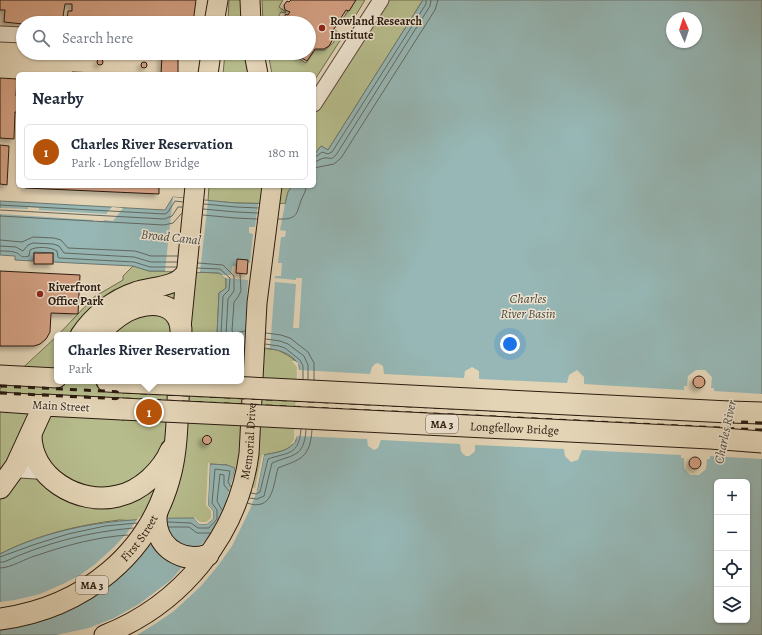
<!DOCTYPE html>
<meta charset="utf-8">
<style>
:root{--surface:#fff;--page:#f6f6f7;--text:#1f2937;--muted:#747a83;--line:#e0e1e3;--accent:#b45309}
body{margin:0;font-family:Alegreya,serif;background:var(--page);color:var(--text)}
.controls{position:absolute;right:12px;bottom:12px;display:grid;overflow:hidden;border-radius:6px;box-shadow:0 1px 3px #0004}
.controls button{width:36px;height:36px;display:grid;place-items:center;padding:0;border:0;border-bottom:1px solid var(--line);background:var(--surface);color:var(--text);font:20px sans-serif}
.compass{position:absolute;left:666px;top:12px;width:36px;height:36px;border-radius:50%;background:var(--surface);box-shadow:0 1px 3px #0004;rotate:357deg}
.you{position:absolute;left:510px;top:344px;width:14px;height:14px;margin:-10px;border:3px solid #fff;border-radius:50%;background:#1a73e8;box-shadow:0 0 0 6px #1a73e833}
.badge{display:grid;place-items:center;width:26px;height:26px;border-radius:50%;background:var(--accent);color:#fff;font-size:13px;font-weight:700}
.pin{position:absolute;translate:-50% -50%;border:2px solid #fff;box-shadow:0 1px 4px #0006}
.popup{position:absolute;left:54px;top:332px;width:190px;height:52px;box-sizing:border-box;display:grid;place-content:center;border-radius:6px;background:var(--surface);filter:drop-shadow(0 1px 3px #0005);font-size:13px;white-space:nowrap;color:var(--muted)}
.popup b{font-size:15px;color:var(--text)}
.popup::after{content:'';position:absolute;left:50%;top:100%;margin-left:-8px;border:8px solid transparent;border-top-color:var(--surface)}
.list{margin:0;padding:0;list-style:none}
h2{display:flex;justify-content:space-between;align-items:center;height:52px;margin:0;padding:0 16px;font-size:17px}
h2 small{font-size:13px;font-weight:400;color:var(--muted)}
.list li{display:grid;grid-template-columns:26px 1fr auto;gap:12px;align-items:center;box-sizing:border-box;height:56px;margin:0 8px 8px;padding:0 8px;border:1px solid var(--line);border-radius:6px}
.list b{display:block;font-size:15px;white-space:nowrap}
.list p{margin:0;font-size:13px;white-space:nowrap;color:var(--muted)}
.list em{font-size:13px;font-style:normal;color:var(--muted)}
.icon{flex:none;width:22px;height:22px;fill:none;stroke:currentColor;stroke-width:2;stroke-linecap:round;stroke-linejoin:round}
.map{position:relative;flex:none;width:762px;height:635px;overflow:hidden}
.search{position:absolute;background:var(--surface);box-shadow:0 1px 3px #0004;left:16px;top:16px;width:300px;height:44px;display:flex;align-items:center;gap:10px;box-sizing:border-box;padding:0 14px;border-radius:22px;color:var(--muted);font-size:15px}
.panel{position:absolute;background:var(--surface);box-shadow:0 1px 3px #0004;left:16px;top:72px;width:300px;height:116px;border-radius:6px}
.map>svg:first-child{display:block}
.green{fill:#b6bc8c;stroke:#706b4d}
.water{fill:#96b7b5;stroke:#6b7872;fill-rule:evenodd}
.pier{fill:#e3d4b6}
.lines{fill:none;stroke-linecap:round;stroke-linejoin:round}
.shore{stroke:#606862;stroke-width:1}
.building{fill:#d19e80;stroke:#2a1a0e;filter:url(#shadow)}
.minor-casing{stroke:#584838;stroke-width:17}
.major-casing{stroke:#2a1a0e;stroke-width:21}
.highway-casing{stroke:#2a1a0e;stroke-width:23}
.minor{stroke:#ede3d0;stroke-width:15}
.major{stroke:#e3d4b6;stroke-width:19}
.highway{stroke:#e3d4b6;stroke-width:21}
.rail{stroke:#2a1a0e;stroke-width:3;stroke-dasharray:7 7;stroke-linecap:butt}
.highway-bridge-casing{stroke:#2a1a0e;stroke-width:23;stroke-linecap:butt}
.highway-bridge{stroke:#e3d4b6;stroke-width:21}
.poi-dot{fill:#8f2418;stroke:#ede3d0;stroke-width:1.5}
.labels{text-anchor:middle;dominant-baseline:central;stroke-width:3;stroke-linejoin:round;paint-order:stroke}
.shield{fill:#ede3d0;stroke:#645648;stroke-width:1}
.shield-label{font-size:11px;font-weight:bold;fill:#2a1a0e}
.poi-label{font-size:12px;font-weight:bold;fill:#2a1a0e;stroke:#ede3d0;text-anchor:start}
.street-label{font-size:12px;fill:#2a1a0e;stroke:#ede3d0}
.water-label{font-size:13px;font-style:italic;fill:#4a4940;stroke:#ede3d0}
</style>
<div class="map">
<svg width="762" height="635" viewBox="0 0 762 635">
<defs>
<filter id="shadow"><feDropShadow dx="-3.5" dy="3.5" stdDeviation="2" flood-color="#0004"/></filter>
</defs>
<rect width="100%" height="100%" fill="#e3d4b6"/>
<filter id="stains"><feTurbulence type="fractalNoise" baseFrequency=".005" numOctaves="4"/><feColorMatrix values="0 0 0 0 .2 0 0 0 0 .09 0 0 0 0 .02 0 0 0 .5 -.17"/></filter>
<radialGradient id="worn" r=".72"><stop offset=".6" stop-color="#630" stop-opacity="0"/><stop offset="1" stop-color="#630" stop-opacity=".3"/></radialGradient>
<!-- green -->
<g class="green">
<path d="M229,0h14v23h-15z"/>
<path d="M262,0h21l-4,7 7,5 -1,1 -4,-1 -6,11h-12z"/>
<path d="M355,0h10l-15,25 -8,-5z"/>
<path d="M386,0h37l-95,150 -7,-4 -7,9v-41z"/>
<path d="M335,30l8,6 -29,45v-7h-42l-4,-21h22l16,10 9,-13h10l9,-8z"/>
<path d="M225,53h23l3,21h-28z"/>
<path d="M209,186h83l-4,6 -3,12 -49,-1 -28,-2z"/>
<path d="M133,266l16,5h19l52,2 6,6v10l-7,4 -2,42h-159l36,-38 29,-17v-4z"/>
<path d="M57,336v45h184v-35l37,4 11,6 9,7 -2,78c-8,11 -19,11 -32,14l-7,36 -25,-8 -5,-18 -17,-1 3,55 -6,5 -88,-4c-41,5 -82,15 -119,34v-165z"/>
</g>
<!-- water -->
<path class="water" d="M423,0h339v635h-762v-81c61,-31 126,-36 194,-36l5,6h8l6,-5v-8l-5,-6 2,-41 17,1 8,3 -3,15 25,8 7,-36c13,-3 24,-3 32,-14l3,-75c-9,-20 -40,-18 -58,-20v-11h-24l2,-42 7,-5v-9l-7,-6 -51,-2h-19l-16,-5 -80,-4v-9l-19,-1 -1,9 -18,-1v-4l-15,-1v-54l165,9 8,-13 63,6 49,1 3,-12 4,-6h22v-31l7,-9 7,4zM672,18h24v24h-24zM717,482h30v138h-30z"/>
<!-- pier -->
<g class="pier">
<path d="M173,197l35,4 -8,71 -35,-1z"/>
<path d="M258,204h27l-5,26 6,1 -1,6h-4l-3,26h4l-1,13h-6v2l21,2v-2h6l-3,50h-6l3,-44 -21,-2 -5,66 -26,-2 4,-66 -23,-2 -4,-3h10l1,-9h4l1,-7 11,1v3h2l3,-29 -4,-1v-6h6z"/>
<path d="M28,207l11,1v2l67,4 6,-7 11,1 -10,13 -9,-1 -1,2h-10v-2l-93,-6v-6l28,1z"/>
<path d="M292,361h3l3,2 1,7 71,4 2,-7 3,-3 3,-1 5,3 1,8 80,4 1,-7 7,-4 7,4v8l88,4 2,-8 8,-5 7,7v7l100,6v-4h3l1,-10 8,-6h9l7,7 -1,11h3v3l48,3v65l-52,-3v3h-3l-1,10 -7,6h-9l-6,-7v-10h-3v-3l-99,-5 -4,10 -7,2 -6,-6 -1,-7 -89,-4v6l-2,2 -4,3h-3l-3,-2 -2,-3 -1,-7 -79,-4 -3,8 -4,2 -6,-4 -1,-7 -70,-3 -3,7 -4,2 4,-5v-5l3,-68z"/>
<path d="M262,455h2l-7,36 -7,18 -18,37 -15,21 -16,19 -27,25 -16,11 -21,13h-81l33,-7 25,-10 25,-14 32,-24 11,-13 -29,-23 -3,1 -18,20 -22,20 -24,16 -17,9 -21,8 -19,6 -29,5v-27l15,-2 25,-6 25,-11 15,-8 14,-10 20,-18 13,-14 12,-16 12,-1 14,11 14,19 15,2 8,-4 9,-11 14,-28 11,-39 1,1 -3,15 21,6z"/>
<path d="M210,462l-2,43 5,6v8l-6,5h-8l-5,-6v-1l6,5h6l5,-4v-7l-5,-6 2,-41z"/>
</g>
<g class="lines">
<!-- shore -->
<g class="shore">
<path d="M314,157l3,-1 5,-4 6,2 4,-2 94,-148v-4"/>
<path d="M314,162c4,-1 6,-3 10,-4 6,-1 6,3 12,-3l94,-149 1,-6"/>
<path d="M314,168l20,-4 7,-6 94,-148 3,-10"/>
<path d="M204,204l32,3 23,1"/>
<path d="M0,205l165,9 3,-2 7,-11 8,1"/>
<path d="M203,209l33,3 22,1"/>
<path d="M0,210l164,9 8,-3 6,-9h4"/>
<path d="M203,215l32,3 22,1"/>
<path d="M0,216l164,9 9,-2 9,-10"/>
<path d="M278,219c21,1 18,-6 24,-21 2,-4 4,-7 4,-12"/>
<path d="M0,240l22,2 11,-5 21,1 7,2 7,8 67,3 16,5h27"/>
<path d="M0,246l16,1 7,4 5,-6 5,-2 20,1 6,2 5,7 70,4 17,5h26"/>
<path d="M0,251c4,0 10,0 14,1 7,1 5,7 15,4l1,-6c6,-4 21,-3 27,1l1,6 1,1 75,4 16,5h26"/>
<path d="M198,263l25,2 11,11v15l-6,8 -2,36"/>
<path d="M197,268l23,1 10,9 -1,12 -6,6 -2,39"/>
<path d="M240,274l1,17 -3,6 -4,5 -2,29 2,2 11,-2"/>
<path d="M266,333l15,2 9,3 18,14 6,11v17"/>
<path d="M266,339l14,2 8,3 16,12 4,9v14"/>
<path d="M265,344l14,2 6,2 15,12 3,6v13"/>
<path d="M251,493l5,1 4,-2 8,-33c20,-7 31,-3 33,-30"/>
<path d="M249,498l8,1 7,-3 8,-33c21,-9 32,-5 34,-33"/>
<path d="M247,503c26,9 26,-17 31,-35 23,-9 32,-10 34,-38"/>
<path d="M222,510l-5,-9 3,-27 4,1v10l5,6"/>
<path d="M168,522l23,1 7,5h11l8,-9v-9l-5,-7 3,-34 15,2 -2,11 3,5"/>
<path d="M169,527h20l8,6h13"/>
<path d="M0,557l33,-12 35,-11 37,-8 32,-3"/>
<path d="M0,562h4c41,-19 84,-30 129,-34"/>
<path d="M0,568c11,0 26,-10 38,-13 29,-10 59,-18 90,-20"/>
</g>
</g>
<!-- building -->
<g class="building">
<path d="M0,0h196l-3,23h-126l1,-12h4v-7h-7l-3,19 -39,1 -19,-2 1,-12h-5z"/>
<path d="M291,0h65l-7,11 -3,-1 -14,22 1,7 -4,7 -5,3h-9l-8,12 -14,-8h16v-30h-28l5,-9 2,1 2,-3 -5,-2 -1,-5 3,-4 2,1z"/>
<path d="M162,56l16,1v17h-17z"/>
<circle cx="100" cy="62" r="3"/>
<circle cx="144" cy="65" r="3"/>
<path d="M72,72l49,2h-49z"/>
<path d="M0,78l17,1 -1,17h2v16h-3l-1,27 -14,-1z"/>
<path d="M0,145l9,1 -2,39 -7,-1z"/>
<path d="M25,186h134v8l-134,-6z"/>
<rect x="34" y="253" width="19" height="11"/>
<path d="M237,259l11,1 -1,14 -11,-1z"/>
<path d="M0,271l80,4 -2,39 -27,-1 -1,19 -4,7 -6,5 -6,2h-34z"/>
<circle cx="699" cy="382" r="6"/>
<circle cx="207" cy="440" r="4.5"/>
<circle cx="695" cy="463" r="6"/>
</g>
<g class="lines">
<defs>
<g id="minor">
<path d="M0,34l23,1"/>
<path d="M314,104l67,-104"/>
<path d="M27,455l9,16 -16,-1z"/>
</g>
<g id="major">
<path d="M250,0l1,23"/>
<path d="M214,23l4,-23"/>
<path d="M254,53l4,21"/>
<path d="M208,74l3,-21"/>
<path d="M181,328l14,-142"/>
<path d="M80,335c13,-19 33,-36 55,-43 17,-6 41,-4 51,-20"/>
<path d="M0,375l57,3"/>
<path d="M0,402l44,3"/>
<path id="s1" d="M104,635c77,-30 134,-99 145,-181l8,-151 15,-117"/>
</g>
<g id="highway">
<path d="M98,335c8,-9 18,-18 29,-24 23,-12 56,-9 54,24"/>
<path d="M107,381l16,1"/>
<path d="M729,412l33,1"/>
<path d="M31,434c-1,43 48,72 87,62 23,-5 44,-25 53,-46"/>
<path d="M0,488l16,-22 28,-61 78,4"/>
<path d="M157,512c-2,6 -1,10 0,16 5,23 29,35 51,27"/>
<path id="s2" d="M0,619c83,-11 151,-65 171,-147 7,-29 6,-61 8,-91"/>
</g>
</defs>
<!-- minor casing -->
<use href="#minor" class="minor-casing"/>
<!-- major casing -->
<use href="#major" class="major-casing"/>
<!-- highway casing -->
<use href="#highway" class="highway-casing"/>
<!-- minor -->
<use href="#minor" class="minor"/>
<!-- major -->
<use href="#major" class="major"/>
<!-- highway -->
<use href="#highway" class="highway"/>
<!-- rail -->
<g class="rail">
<path d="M0,386l762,37"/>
<path d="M0,393l762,37"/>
</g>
<defs>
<g id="highway-bridge">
<path d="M123,382l148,7 458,23"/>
<path id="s3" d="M122,409l588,29 52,4"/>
</g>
</defs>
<!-- highway-bridge casing -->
<use href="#highway-bridge" class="highway-bridge-casing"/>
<!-- highway-bridge -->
<use href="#highway-bridge" class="highway-bridge"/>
</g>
<!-- markers -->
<g class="poi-dot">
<circle cx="322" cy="28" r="4"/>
<circle cx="40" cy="294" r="4"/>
</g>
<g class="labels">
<!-- shield labels -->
<g class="shield">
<rect x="426" y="415" width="32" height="18" rx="3"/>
<rect x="76" y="576" width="32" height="18" rx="3"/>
</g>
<g class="shield-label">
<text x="442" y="424">MA 3</text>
<text x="92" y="585">MA 3</text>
</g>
<!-- poi labels -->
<g class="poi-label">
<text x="330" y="21">Rowland Research<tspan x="330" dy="14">Institute</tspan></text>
<text x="48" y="287">Riverfront<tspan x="48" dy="14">Office Park</tspan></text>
</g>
<!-- street labels -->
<g class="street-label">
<text transform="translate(61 406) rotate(3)">Main Street</text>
<text stroke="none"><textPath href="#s3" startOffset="393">Longfellow Bridge</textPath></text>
<text stroke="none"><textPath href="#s1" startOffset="256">Memorial Drive</textPath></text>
<text stroke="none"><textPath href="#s2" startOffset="166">First Street</textPath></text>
</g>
<!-- water labels -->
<g class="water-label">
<text transform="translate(171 237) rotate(6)">Broad Canal</text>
<text x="528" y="298">Charles<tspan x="528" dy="15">River Basin</tspan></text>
<text transform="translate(725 432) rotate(-78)">Charles River</text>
</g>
</g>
<rect width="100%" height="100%" filter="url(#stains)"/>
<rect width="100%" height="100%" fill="url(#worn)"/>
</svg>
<div class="controls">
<button>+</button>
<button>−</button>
<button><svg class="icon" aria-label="locate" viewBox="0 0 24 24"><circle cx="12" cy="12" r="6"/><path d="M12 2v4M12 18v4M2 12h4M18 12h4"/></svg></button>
<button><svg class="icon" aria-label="layers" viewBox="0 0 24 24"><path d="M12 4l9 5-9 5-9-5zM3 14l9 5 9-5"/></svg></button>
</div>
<svg class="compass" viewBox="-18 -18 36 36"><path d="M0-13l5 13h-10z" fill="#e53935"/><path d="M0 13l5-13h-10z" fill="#747a83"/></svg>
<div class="you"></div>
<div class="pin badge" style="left:149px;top:412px">1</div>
<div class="popup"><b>Charles River Reservation</b>Park</div>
<div class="search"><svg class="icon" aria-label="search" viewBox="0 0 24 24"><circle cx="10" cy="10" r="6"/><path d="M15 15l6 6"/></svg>Search here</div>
<section class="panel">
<h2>Nearby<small></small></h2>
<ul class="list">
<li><span class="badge">1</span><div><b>Charles River Reservation</b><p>Park · Longfellow Bridge</p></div><em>180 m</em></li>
</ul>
</section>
</div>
